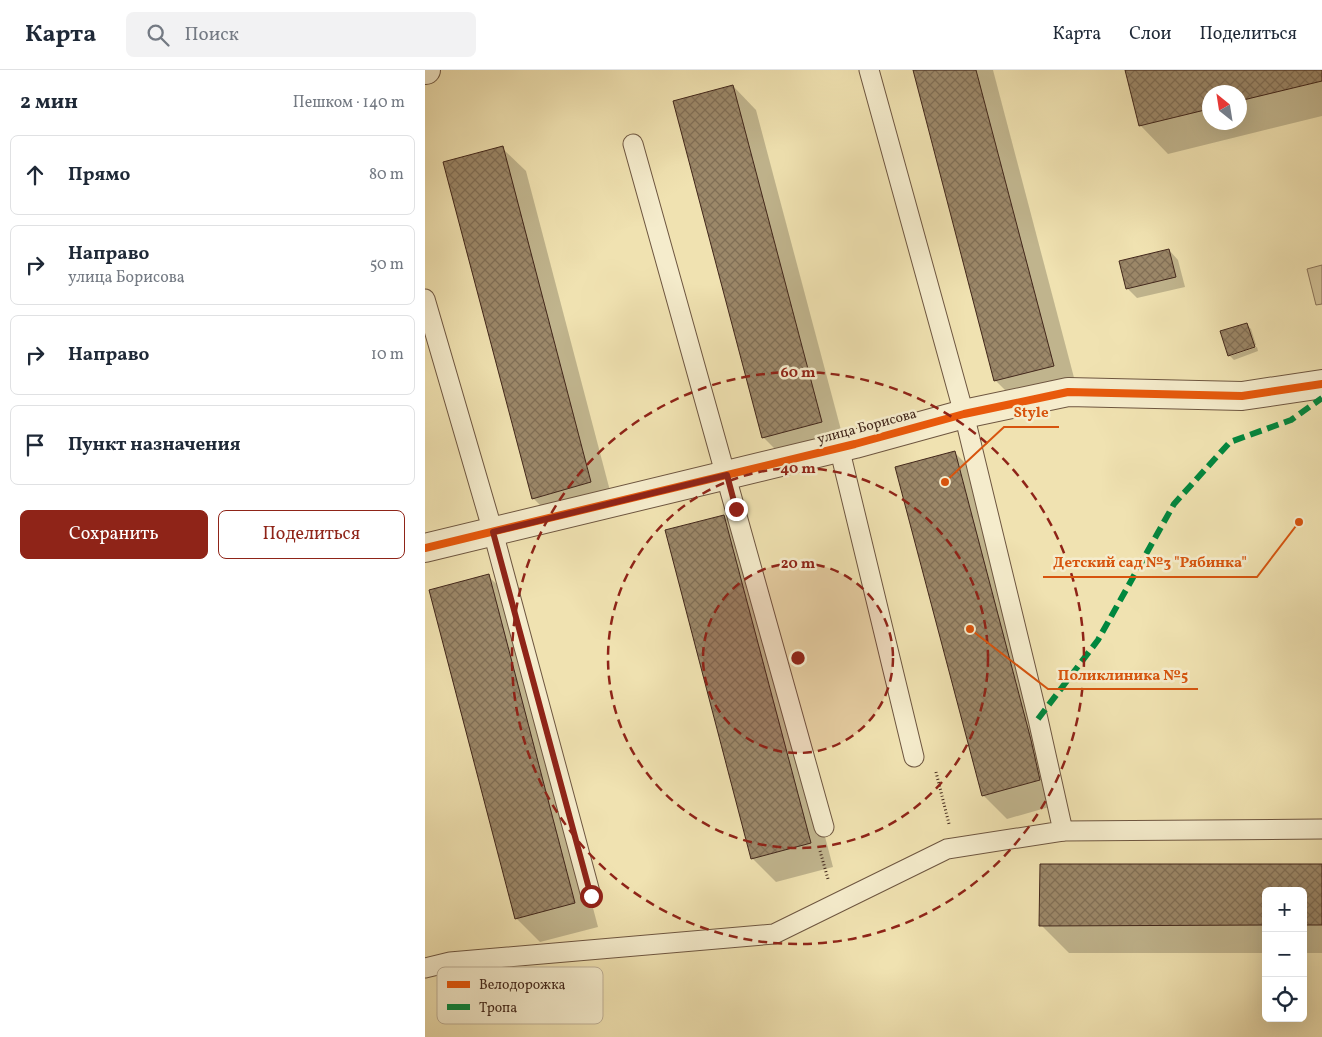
<!DOCTYPE html>
<html lang="ru">
<meta charset="utf-8">
<style>
:root{--surface:#fff;--page:#f2f2f3;--text:#1f2937;--muted:#747a83;--line:#e0e1e3;--accent:#8f2418}
body{margin:0;font-family:Vollkorn,serif;background:var(--page);color:var(--text)}
.controls{position:absolute;right:15px;bottom:15px;display:grid;overflow:hidden;border-radius:8px;box-shadow:0 5px 20px #0002}
.controls button{width:45px;height:45px;display:grid;place-items:center;padding:0;border:0;border-bottom:1px solid var(--line);background:var(--surface);color:var(--text);font:25px sans-serif}
.compass{position:absolute;left:777px;top:15px;width:45px;height:45px;border-radius:50%;background:var(--surface);box-shadow:0 5px 20px #0002;rotate:330deg}
.stop{position:absolute;width:15px;height:15px;margin:-11px;border:4px solid #8f2418;border-radius:50%;background:#fff}
.stop.end{background:#8f2418;border-color:#fff;box-shadow:0 1px 5px #0008}
.list{margin:0;padding:0;list-style:none}
h2{display:flex;justify-content:space-between;align-items:center;height:65px;margin:0;padding:0 20px;font-size:21px}
h2 small{font-size:16px;font-weight:400;color:var(--muted)}
.list li{display:grid;grid-template-columns:32px 1fr auto;gap:15px;align-items:center;box-sizing:border-box;height:80px;margin:0 10px 10px;padding:0 10px;border:1px solid var(--line);border-radius:8px}
.list b{display:block;font-size:19px;white-space:nowrap}
.list p{margin:0;font-size:16px;white-space:nowrap;color:var(--muted)}
.list em{font-size:16px;font-style:normal;color:var(--muted)}
.actions{display:flex;gap:10px;padding:15px 20px}
.actions a{flex:1;padding:11px 0;border:1px solid var(--accent);border-radius:8px;text-align:center;font-size:18px;color:var(--accent)}
.actions .main{background:var(--accent);color:#fff}
.icon{flex:none;width:28px;height:28px;fill:none;stroke:currentColor;stroke-width:2;stroke-linecap:round;stroke-linejoin:round}
.map{position:relative;flex:none;width:897px;height:967px;overflow:hidden}
header{display:flex;align-items:center;gap:30px;box-sizing:border-box;height:70px;padding:0 25px;background:var(--surface);border-bottom:1px solid var(--line)}
header strong{font-size:24px}
nav{display:flex;gap:28px;margin-inline-start:auto;font-size:18px}
.search{width:350px;height:45px;background:var(--page);display:flex;align-items:center;gap:12px;box-sizing:border-box;padding:0 18px;border-radius:8px;color:var(--muted);font-size:19px}
main{display:flex}
aside{flex:1;background:var(--surface)}
.map>svg:first-child{display:block}
.pitch{fill:#d2c298;stroke:#8a745a}
.shadow{fill:#0003;fill-rule:evenodd}
.building{fill:url(#building-cross-hatch);stroke:#42271b}
.lines{fill:none;stroke-linecap:round;stroke-linejoin:round}
.service-casing{stroke:#6e5640;stroke-width:21}
.minor-casing{stroke:#6e5640;stroke-width:30}
.path{stroke:#42271b;stroke-width:3;stroke-dasharray:1 2.5;stroke-linecap:butt}
.service{stroke:#f5eccc;stroke-width:19}
.minor{stroke:#f5eccc;stroke-width:28}
.quiet{stroke:#00873e;stroke-width:6;stroke-dasharray:12 6;stroke-linecap:butt}
.cycleway-casing{stroke:#f5eccc;stroke-width:11}
.cycleway{stroke:#e8590c;stroke-width:8}
.route{stroke:#8f2418;stroke-width:6}
.ring{fill:none;stroke:#8f2418;stroke-width:2.5;stroke-dasharray:9 6}
.labels{text-anchor:middle;dominant-baseline:central;stroke-width:5;stroke-linejoin:round;paint-order:stroke}
.street-label{font-size:14px;fill:#42271b;stroke:#f5eccc}
.key{fill:#f5eccc;stroke:#bfb197;stroke-width:1}
.key-label{font-size:14px;fill:#42271b}
.centre{fill:#8f2418;stroke:#f5eccc;stroke-width:2.5}
.ring-label{font-size:15px;text-anchor:middle;font-weight:bold;fill:#8f2418;stroke:#f5eccc;stroke-width:5;stroke-linejoin:round;paint-order:stroke}
.leader{fill:none;stroke:#d7540e;stroke-width:2}
.callout-dot{fill:#d7540e;stroke:#f5eccc;stroke-width:2}
.callout-label{font-size:15px;text-anchor:middle;font-weight:bold;fill:#d7540e;stroke:#f5eccc;stroke-width:5;stroke-linejoin:round;paint-order:stroke}
</style>
<header>
<strong>Карта</strong>
<div class="search"><svg class="icon" aria-label="search" viewBox="0 0 24 24"><circle cx="10" cy="10" r="6"/><path d="M15 15l6 6"/></svg>Поиск</div>
<nav><a>Карта</a><a>Слои</a><a>Поделиться</a></nav>
</header>
<main>
<aside>
<h2>2 мин<small>Пешком · 140 m</small></h2>
<ul class="list">
<li><svg class="icon" aria-label="ahead" viewBox="0 0 24 24"><path d="M12 20V5M6 11l6-6 6 6"/></svg><div><b>Прямо</b></div><em>80 m</em></li>
<li><svg class="icon" aria-label="right" viewBox="0 0 24 24"><path d="M7 20v-9h11M14 6l5 5-5 5"/></svg><div><b>Направо</b><p>улица Борисова</p></div><em>50 m</em></li>
<li><svg class="icon" aria-label="right" viewBox="0 0 24 24"><path d="M7 20v-9h11M14 6l5 5-5 5"/></svg><div><b>Направо</b></div><em>10 m</em></li>
<li><svg class="icon" aria-label="arrive" viewBox="0 0 24 24"><path d="M6 21V4h12l-3 4 3 4H6"/></svg><div><b>Пункт назначения</b></div></li>
</ul>
<div class="actions"><a class="main">Сохранить</a><a>Поделиться</a></div>
</aside>
<div class="map">
<svg width="897" height="967" viewBox="0 0 897 967">
<defs>
<pattern id="building-cross-hatch" width="8" height="8" patternUnits="userSpaceOnUse" patternTransform="scale(1.25)"><rect width="8" height="8" fill="#9c8869"/><path d="M0 0l8 8M0 8l8-8" fill="none" stroke="#816f56"/></pattern>
</defs>
<rect width="100%" height="100%" fill="#f0e2b1"/>
<filter id="stains"><feTurbulence type="fractalNoise" baseFrequency=".004" numOctaves="4"/><feColorMatrix values="0 0 0 0 .2 0 0 0 0 .09 0 0 0 0 .02 0 0 0 .5 -.17"/></filter>
<radialGradient id="worn" r=".72"><stop offset=".6" stop-color="#630" stop-opacity="0"/><stop offset="1" stop-color="#630" stop-opacity=".3"/></radialGradient>
<!-- pitch -->
<path class="pitch" d="M897,195v39l-6,1 -9,-36z"/>
<!-- shadow -->
<g class="shadow">
<path d="M489,0h79l84,319 -58,15 -23,-23z"/>
<path d="M718,0h179v46l-154,38 -28,-29zM784,22h30v30h-30z"/>
<path d="M308,16l23,24 89,335 -58,16 -24,-24z"/>
<path d="M77,78l24,23 88,335 -57,16 -24,-24z"/>
<path d="M744,180l9,10 7,27 -48,11 -9,-9z"/>
<path d="M821,254l5,5 5,16 -26,9v2l-1,-1z"/>
<path d="M832,277l1,4 -24,9 -4,-4z"/>
<path d="M530,383l23,23 85,327 -56,16 -24,-24z"/>
<path d="M299,446l23,24 86,327 -57,15 -24,-24z"/>
<path d="M63,506l24,23 86,328 -58,15 -24,-24z"/>
<path d="M897,795v88h-19v-62h-37v62h-197l-28,-28z"/>
</g>
<!-- building -->
<g class="building">
<path d="M488,0h63l78,296 -60,15z"/>
<path d="M700,0h197v11l-83,20v-9h-30v17l-70,17z"/>
<path d="M308,15l89,337 -60,16 -89,-337z"/>
<path d="M78,76l88,336 -59,17 -89,-337z"/>
<path d="M744,179l7,28 -50,12 -7,-28z"/>
<path d="M822,253l8,24 -27,9 -8,-25z"/>
<path d="M530,381l76,289 9,40 -58,16 -87,-329z"/>
<path d="M299,445l87,328 -60,16 -86,-329z"/>
<path d="M64,504l86,329 -60,16 -86,-329z"/>
<path d="M615,794h282v61h-19v-34h-37v34l-227,1z"/>
</g>
<g class="lines">
<defs>
<g id="service">
<path d="M208,74l191,683"/>
<path d="M0,229l68,233 98,364"/>
<path d="M414,377l75,310"/>
<path d="M638,761l259,-2"/>
<path d="M0,898l25,-6 324,-28 173,-85 116,-18 -25,-112 -74,-305 -95,-344"/>
</g>
<g id="minor">
<path d="M0,0h1"/>
<path d="M0,478l430,-104 109,-30 104,-22 174,4 80,-12"/>
</g>
</defs>
<!-- service casing -->
<use href="#service" class="service-casing"/>
<!-- minor casing -->
<use href="#minor" class="minor-casing"/>
<!-- path -->
<g class="path">
<path d="M511,702l13,52"/>
<path d="M395,781l8,28"/>
</g>
<!-- service -->
<use href="#service" class="service"/>
<!-- minor -->
<use href="#minor" class="minor"/>
<!-- quiet -->
<path class="quiet" d="M613,649l60,-79 76,-136 56,-62 61,-22 31,-22"/>
<defs>
<path id="cycleway" d="M0,478l430,-104 109,-30 104,-22 174,4 80,-12"/>
</defs>
<!-- cycleway casing -->
<use href="#cycleway" class="cycleway-casing"/>
<!-- cycleway -->
<use href="#cycleway" class="cycleway"/>
</g>
<g class="lines">
<!-- route -->
<path class="route" d="M166,826l-98,-364 234,-57 9,34"/>
</g>
<!-- distance rings -->
<circle cx="373" cy="588" r="95" fill="#8f2418" fill-opacity=".12"/>
<g class="ring">
<circle cx="373" cy="588" r="95"/>
<circle cx="373" cy="588" r="190"/>
<circle cx="373" cy="588" r="286"/>
</g>
<g class="labels">
<!-- street labels -->
<g class="street-label">
<text transform="translate(442 357) rotate(-15)">улица Борисова</text>
</g>
</g>
<!-- legend -->
<rect x="12" y="897" width="166" height="57" rx="8" class="key"/>
<rect x="22" y="911" width="23" height="7" fill="#e8590c"/>
<rect x="22" y="934" width="23" height="6" fill="#00873e"/>
<g class="key-label">
<text x="54" y="919">Велодорожка</text>
<text x="54" y="942">Тропа</text>
</g>
<circle cx="373" cy="588" r="8" class="centre"/>
<g class="ring-label">
<text x="373" y="307">60 m</text>
<text x="373" y="403">40 m</text>
<text x="373" y="498">20 m</text>
</g>
<!-- callouts -->
<path class="leader" d="M520 412L579 357H634M874 452L832 507H618M545 559L623 619H773"/>
<g class="callout-dot">
<circle cx="520" cy="412" r="5"/>
<circle cx="874" cy="452" r="5"/>
<circle cx="545" cy="559" r="5"/>
</g>
<g class="callout-label">
<text x="606" y="347">Style</text>
<text x="725" y="497">Детский сад №3 "Рябинка"</text>
<text x="698" y="610">Поликлиника №5</text>
</g>
<rect width="100%" height="100%" filter="url(#stains)"/>
<rect width="100%" height="100%" fill="url(#worn)"/>
</svg>
<div class="controls">
<button>+</button>
<button>−</button>
<button><svg class="icon" aria-label="locate" viewBox="0 0 24 24"><circle cx="12" cy="12" r="6"/><path d="M12 2v4M12 18v4M2 12h4M18 12h4"/></svg></button>
</div>
<svg class="compass" viewBox="-18 -18 36 36"><path d="M0-13l5 13h-10z" fill="#e53935"/><path d="M0 13l5-13h-10z" fill="#747a83"/></svg>
<div class="stop" style="left:166px;top:826px"></div>
<div class="stop end" style="left:311px;top:439px"></div>
</div>
</main>
